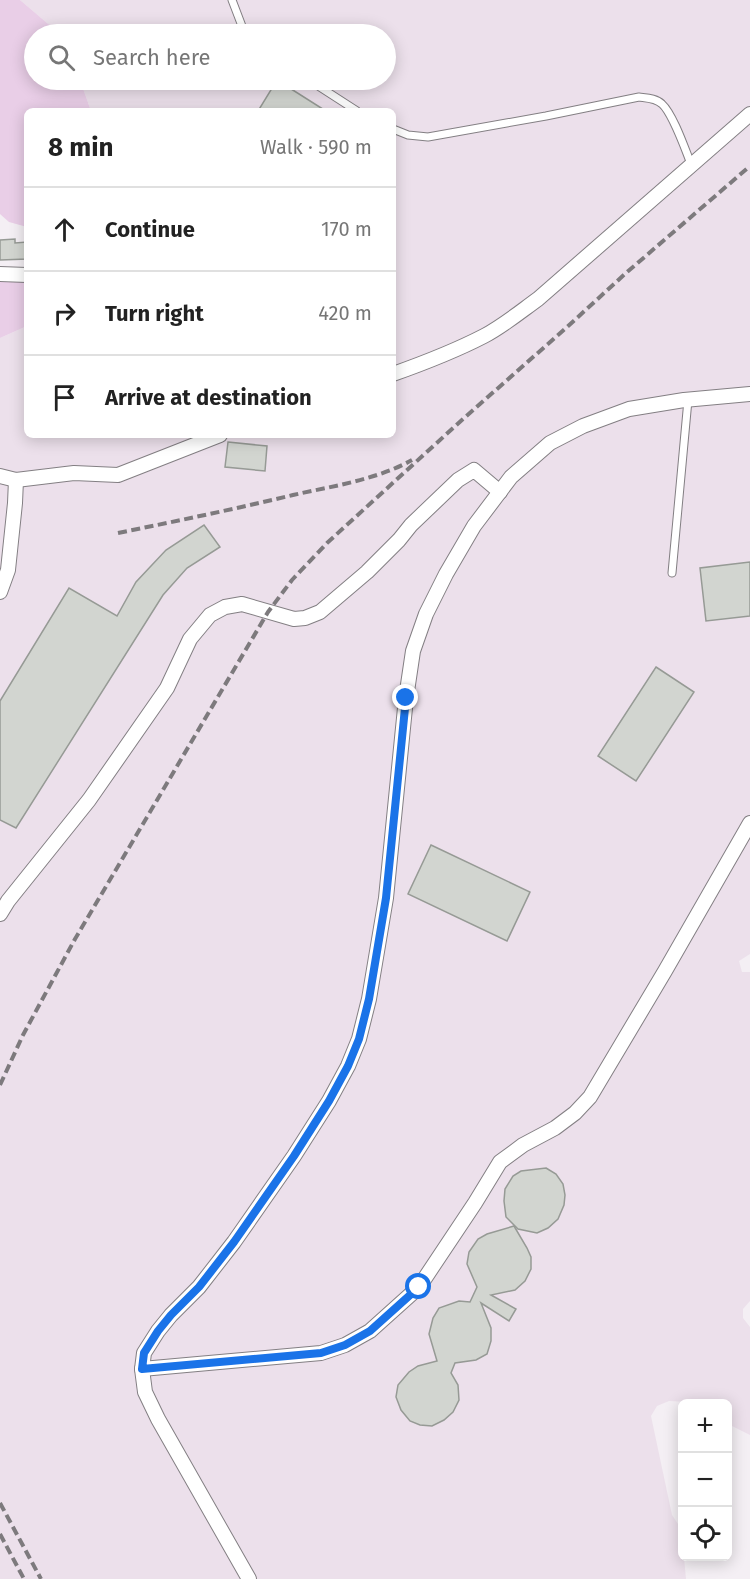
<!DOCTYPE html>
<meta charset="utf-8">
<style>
:root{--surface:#fff;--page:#f6f6f6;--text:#222;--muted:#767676;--line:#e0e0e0}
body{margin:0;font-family:"Fira Sans",sans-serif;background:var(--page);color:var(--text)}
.controls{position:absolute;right:18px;bottom:18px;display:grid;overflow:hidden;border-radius:9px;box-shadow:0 3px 15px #0003}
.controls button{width:54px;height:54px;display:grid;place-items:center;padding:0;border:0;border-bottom:2px solid var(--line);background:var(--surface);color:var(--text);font:30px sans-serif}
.stop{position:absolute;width:18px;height:18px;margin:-14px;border:4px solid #1a73e8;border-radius:50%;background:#fff}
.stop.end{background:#1a73e8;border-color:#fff;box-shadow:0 2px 6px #0008}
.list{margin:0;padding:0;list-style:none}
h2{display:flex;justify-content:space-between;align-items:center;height:78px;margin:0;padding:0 24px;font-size:26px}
h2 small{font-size:20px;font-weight:400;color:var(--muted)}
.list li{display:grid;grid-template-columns:39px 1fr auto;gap:18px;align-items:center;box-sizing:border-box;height:84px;padding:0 24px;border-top:2px solid var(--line)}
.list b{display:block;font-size:22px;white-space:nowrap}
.list em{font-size:20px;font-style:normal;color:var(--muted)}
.icon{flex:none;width:33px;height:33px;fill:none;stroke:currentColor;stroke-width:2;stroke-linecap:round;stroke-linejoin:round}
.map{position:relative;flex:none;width:750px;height:1579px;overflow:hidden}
.search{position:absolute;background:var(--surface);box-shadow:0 3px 15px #0003;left:24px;top:24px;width:372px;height:66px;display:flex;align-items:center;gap:15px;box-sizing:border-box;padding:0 21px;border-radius:33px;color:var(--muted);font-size:22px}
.panel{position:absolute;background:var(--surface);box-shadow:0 3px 15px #0003;left:24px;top:108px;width:372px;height:330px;border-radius:9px}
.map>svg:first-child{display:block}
.built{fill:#ece0eb}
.green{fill:#e9cee7}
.building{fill:#d2d5d0;stroke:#969a95;stroke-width:1.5}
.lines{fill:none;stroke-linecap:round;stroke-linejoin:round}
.service-casing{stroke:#837f83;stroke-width:9}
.minor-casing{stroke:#837f83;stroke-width:16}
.service{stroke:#fff;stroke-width:7}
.minor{stroke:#fff;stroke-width:14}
.rail{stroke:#7d7a7d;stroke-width:4;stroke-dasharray:9 4.5;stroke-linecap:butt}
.route{stroke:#1a73e8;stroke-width:8}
</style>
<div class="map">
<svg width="750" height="1579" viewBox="0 0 750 1579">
<rect width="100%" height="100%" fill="#f4eff4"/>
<!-- built -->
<path class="built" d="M20,0h730v954l-11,7 3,11h8v329l-7,8v9l7,9v108l-22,-11v-20h-37l-3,-2 -19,-1 -12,5 -6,10 21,99 10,15v26l2,1 2,22h-686v-1241l27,-12v109h366v-324h-302l-11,-31h306v-46h-326z"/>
<!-- green -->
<g class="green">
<path d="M0,0h20l40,34h-26v46h46l11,31h-64v116l-18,-5 -9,-8z"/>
<path d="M0,275l27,1v50l-27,12z"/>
</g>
<!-- building -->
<g class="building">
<path d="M277,80l49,31h-68z"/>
<path d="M15,239v4l12,-1v17l-27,1v-20z"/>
<path d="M228,442l39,4 -2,25 -40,-4z"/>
<path d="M204,525l16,22 -33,21 -24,27 -147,233 -16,-8v-119l69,-113 48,28 19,-34 30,-32z"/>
<path d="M750,562v54l-44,5 -6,-53z"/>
<path d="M656,667l38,25 -58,89 -38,-25z"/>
<path d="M431,845l99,47 -23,49 -99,-47z"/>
<path d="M546,1168l10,6 7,10 2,11 -1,10 -6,14 -10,9 -11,5 -19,-4 -12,-12 -2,-16 1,-12 8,-13 8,-5z"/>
<path d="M514,1226l13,22 4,9v12l-6,12 -10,9 -24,5 25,14 -7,12 -28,-18 10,25v13l-4,13 -11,6 -21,3 -4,10 7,12 1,15 -6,12 -9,8 -12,6 -12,-1 -10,-4 -9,-11 -5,-13 2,-12 11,-13 9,-6 19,-5 -8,-27 4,-16 6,-10 20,-7 11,1 7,-15 -10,-23 2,-12 9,-13 9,-5z"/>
</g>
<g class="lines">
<defs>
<g id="service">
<path d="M232,0l13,34"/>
<path d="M309,80l48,31"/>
<path d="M393,129l15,6 20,2 118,-21 93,-19c7,1 17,1 23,7 11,10 23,45 29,60"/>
<path d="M672,573l16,-173"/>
</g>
<g id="minor">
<path d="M0,274l27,1"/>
<path d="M393,374c31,-11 62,-23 91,-38 19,-10 36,-24 54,-37l212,-185"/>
<path d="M0,476l16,4 58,-7 44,2 102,-40"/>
<path d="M0,592l8,-22 7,-67 1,-23"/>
<path d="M0,914l8,-13 81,-101 78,-112 23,-49 20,-24 15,-8 17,-3 52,15 11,-1 15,-6 47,-40 32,-32 12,-15 47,-45 16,-10 26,22"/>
<path d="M142,1369l179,-16 24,-8 25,-14 49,-44 56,-84 25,-41 23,-17 32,-17 20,-15 15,-16 75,-126 85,-148"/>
<path d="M249,1579l-91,-160 -13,-27 -3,-23 2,-16 14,-22 13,-16 28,-28 35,-45 60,-86 35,-55 19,-35 11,-27 10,-40 17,-101 20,-200 7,-47 13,-37 20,-40 28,-48 37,-49 39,-34 33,-17 46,-17 55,-9 66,-6"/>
</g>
</defs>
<!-- service casing -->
<use href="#service" class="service-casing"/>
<!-- minor casing -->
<use href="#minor" class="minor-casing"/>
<!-- service -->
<use href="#service" class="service"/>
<!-- minor -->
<use href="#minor" class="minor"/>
<!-- rail -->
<g class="rail">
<path d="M118,533c59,-12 117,-24 175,-38 40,-9 83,-15 119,-35"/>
<path d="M0,1085l23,-50 52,-96 193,-327 24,-32 35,-37 136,-124 103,-91 60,-55 124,-107"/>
<path d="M0,1503l41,76"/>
<path d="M0,1534l24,45"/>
</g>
</g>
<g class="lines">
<!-- route -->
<path class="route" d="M406,698l-20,200 -17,101 -10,40 -11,27 -19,35 -35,55 -60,86 -35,45 -28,28 -13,16 -14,22 -2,16 179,-16 24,-8 25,-14 49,-44"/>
</g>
</svg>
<div class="controls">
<button>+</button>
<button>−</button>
<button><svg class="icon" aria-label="locate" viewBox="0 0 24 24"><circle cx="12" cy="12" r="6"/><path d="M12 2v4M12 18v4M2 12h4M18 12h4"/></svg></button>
</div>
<div class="stop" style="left:419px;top:1287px"></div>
<div class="stop end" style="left:406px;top:698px"></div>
<div class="search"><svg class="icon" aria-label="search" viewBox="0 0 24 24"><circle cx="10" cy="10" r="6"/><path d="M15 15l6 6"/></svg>Search here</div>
<section class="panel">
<h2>8 min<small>Walk · 590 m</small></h2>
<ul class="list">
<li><svg class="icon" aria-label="ahead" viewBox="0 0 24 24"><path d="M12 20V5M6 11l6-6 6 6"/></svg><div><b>Continue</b></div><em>170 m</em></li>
<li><svg class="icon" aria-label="right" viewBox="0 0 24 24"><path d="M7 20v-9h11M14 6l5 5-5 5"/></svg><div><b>Turn right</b></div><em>420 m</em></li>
<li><svg class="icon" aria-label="arrive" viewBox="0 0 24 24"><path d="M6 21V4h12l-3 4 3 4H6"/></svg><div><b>Arrive at destination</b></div></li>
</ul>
</section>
</div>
